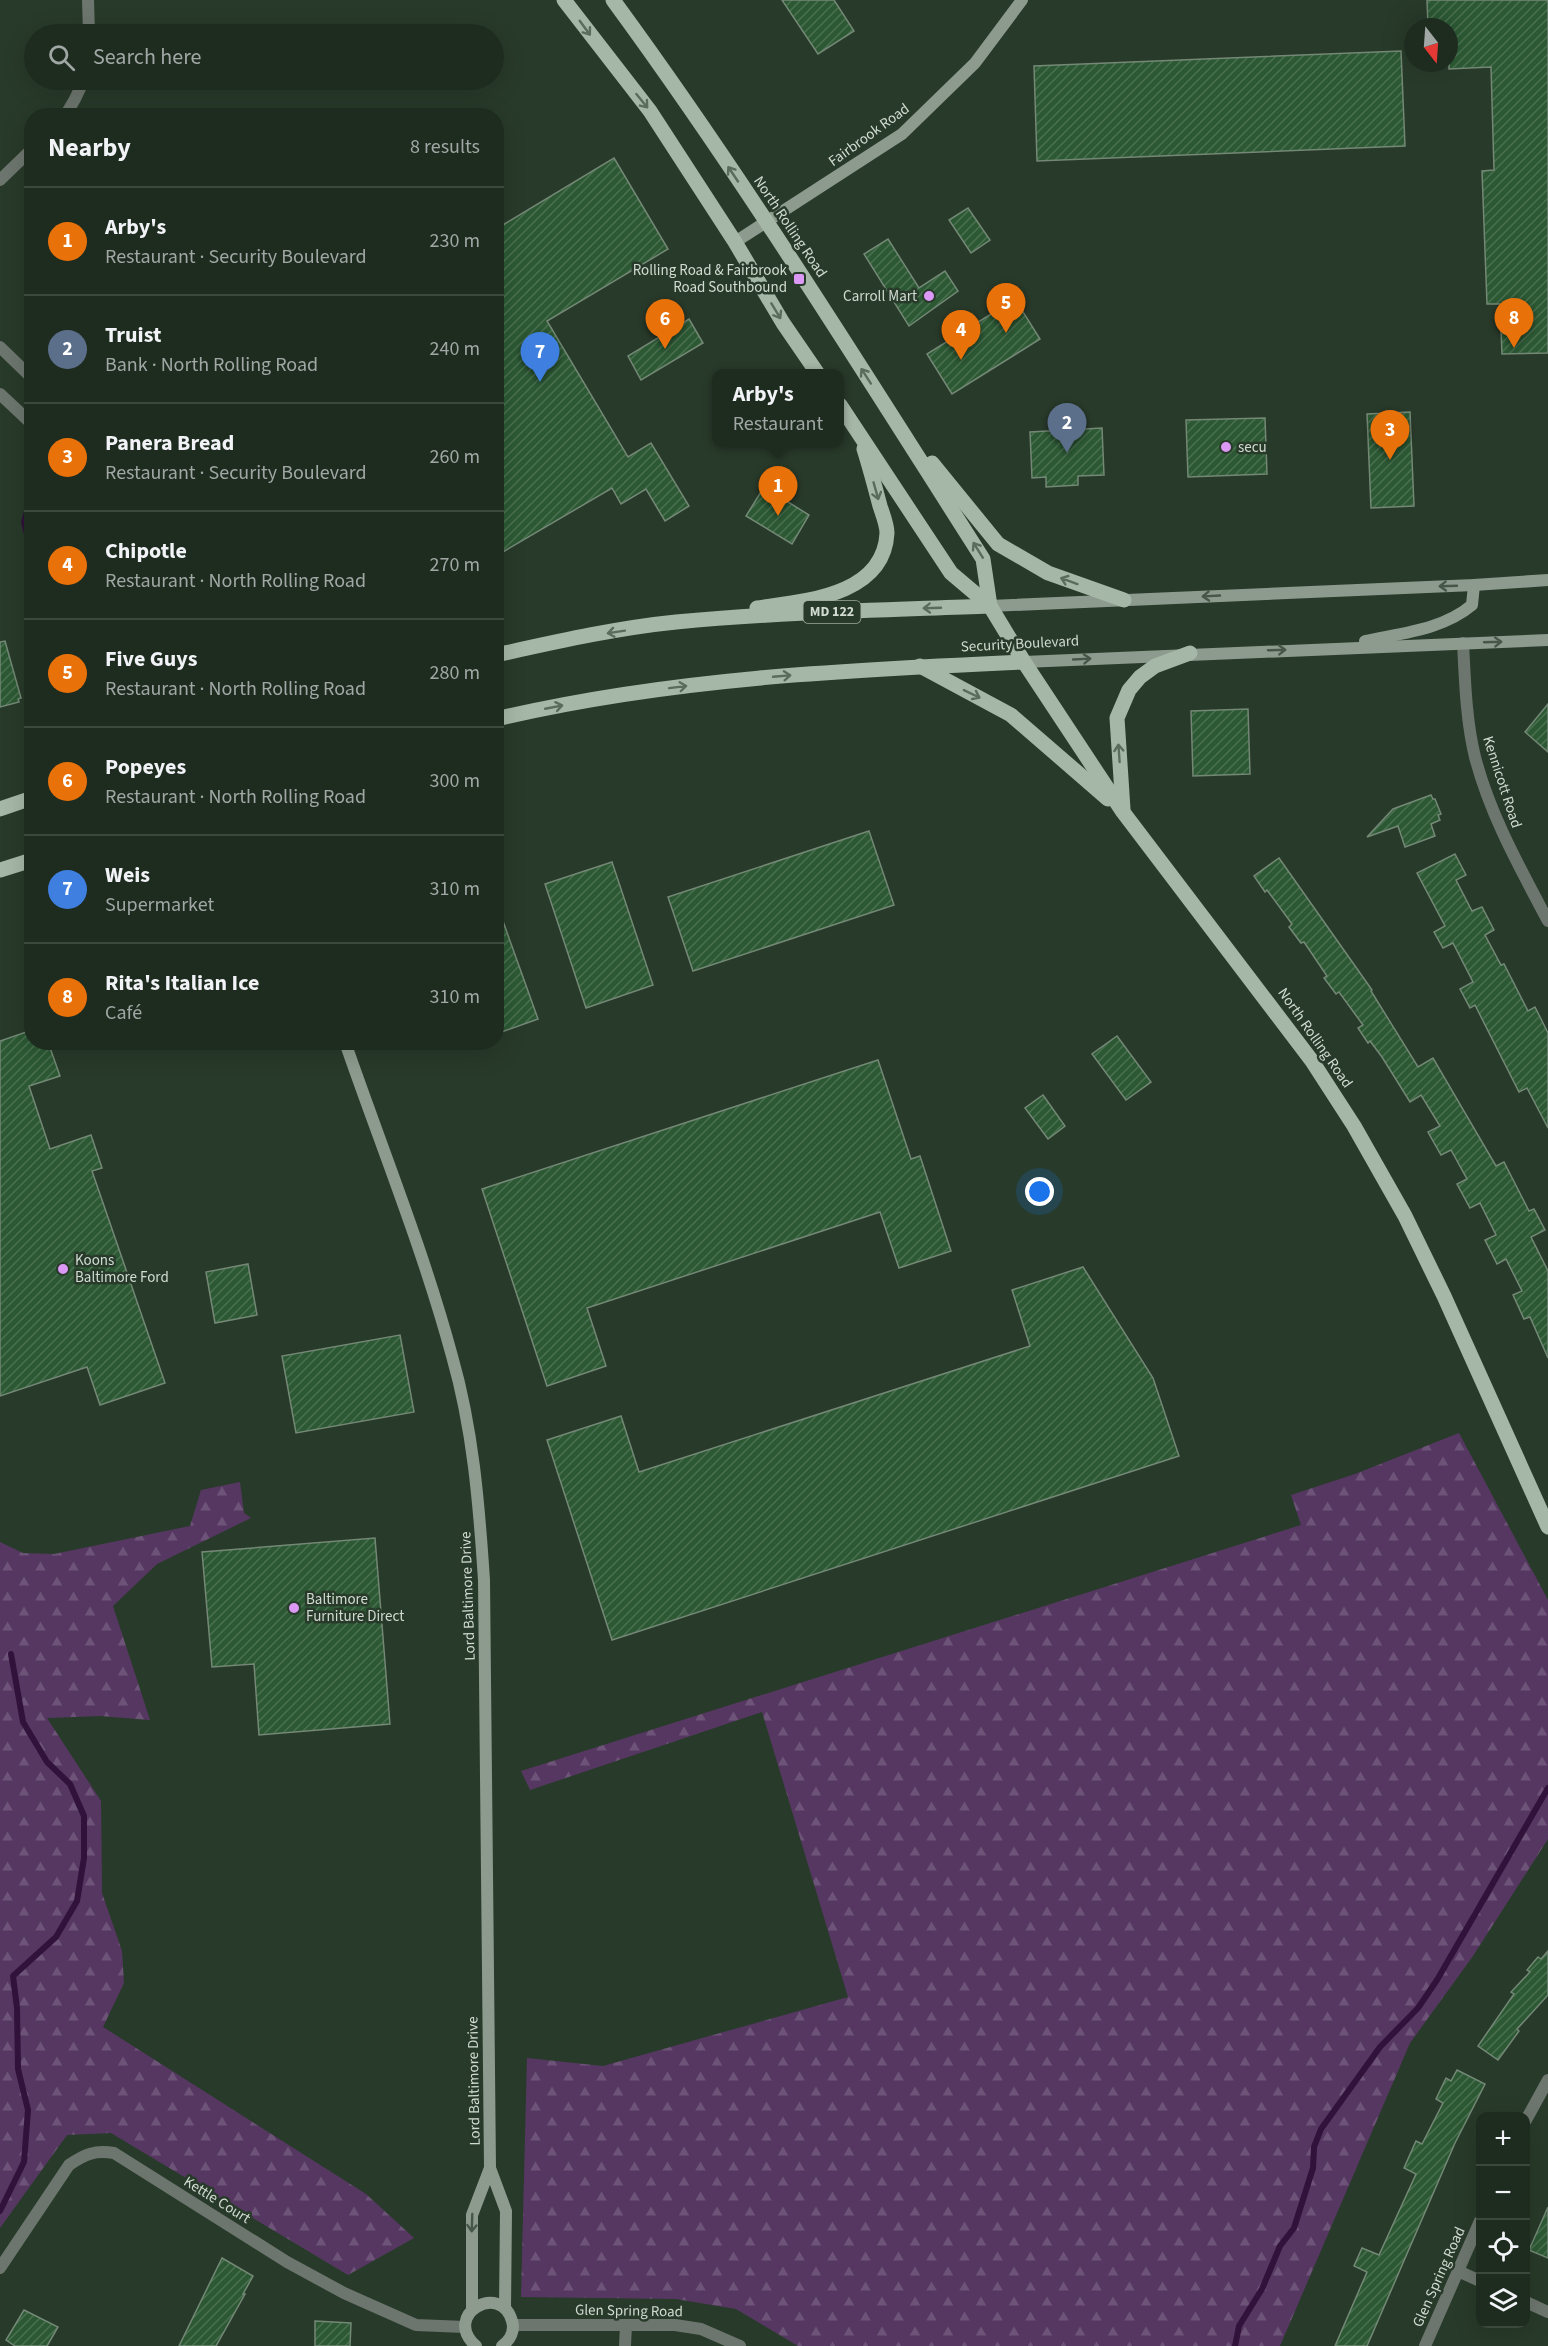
<!DOCTYPE html>
<meta charset="utf-8">
<style>
:root{--surface:#1e2c20;--page:#263429;--text:#f1f3f6;--muted:#a1a7a5;--line:#3c483e;--accent:#db99f5}
body{margin:0;font-family:"Source Sans 3",sans-serif;background:var(--page);color:var(--text)}
.controls{position:absolute;right:18px;bottom:18px;display:grid;overflow:hidden;border-radius:12px;box-shadow:0 6px 24px #0002}
.controls button{width:54px;height:54px;display:grid;place-items:center;padding:0;border:0;border-bottom:2px solid var(--line);background:var(--surface);color:var(--text);font:30px sans-serif}
.compass{position:absolute;left:1404px;top:18px;width:54px;height:54px;border-radius:50%;background:var(--surface);box-shadow:0 6px 24px #0002;rotate:163deg}
.you{position:absolute;left:1040px;top:1192px;width:21px;height:21px;margin:-15px;border:4px solid #fff;border-radius:50%;background:#1a73e8;box-shadow:0 0 0 9px #1a73e833}
.badge{display:grid;place-items:center;width:39px;height:39px;border-radius:50%;background:var(--accent);color:#fff;font-size:20px;font-weight:700}
.pin{position:absolute;translate:-50% -50px;filter:drop-shadow(0 2px 3px #0008)}
.pin::after{content:'';position:absolute;top:32px;width:21px;height:18px;background:inherit;clip-path:polygon(0 0,100% 0,50% 100%)}
.popup{position:absolute;left:712px;top:369px;width:132px;height:78px;box-sizing:border-box;display:grid;place-content:center;border-radius:12px;background:var(--surface);filter:drop-shadow(0 2px 4px #0005);font-size:20px;white-space:nowrap;color:var(--muted)}
.popup b{font-size:22px;color:var(--text)}
.popup::after{content:'';position:absolute;left:50%;top:100%;margin-left:-12px;border:12px solid transparent;border-top-color:var(--surface)}
.list{margin:0;padding:0;list-style:none}
h2{display:flex;justify-content:space-between;align-items:center;height:78px;margin:0;padding:0 24px;font-size:26px}
h2 small{font-size:20px;font-weight:400;color:var(--muted)}
.list li{display:grid;grid-template-columns:39px 1fr auto;gap:18px;align-items:center;box-sizing:border-box;height:108px;padding:0 24px;border-top:2px solid var(--line)}
.list b{display:block;font-size:22px;white-space:nowrap}
.list p{margin:0;font-size:20px;white-space:nowrap;color:var(--muted)}
.list em{font-size:20px;font-style:normal;color:var(--muted)}
.icon{flex:none;width:33px;height:33px;fill:none;stroke:currentColor;stroke-width:2;stroke-linecap:round;stroke-linejoin:round}
.map{position:relative;flex:none;width:1548px;height:2346px;overflow:hidden}
.search{position:absolute;background:var(--surface);box-shadow:0 6px 24px #0002;left:24px;top:24px;width:480px;height:66px;display:flex;align-items:center;gap:15px;box-sizing:border-box;padding:0 21px;border-radius:33px;color:var(--muted);font-size:22px}
.panel{position:absolute;background:var(--surface);box-shadow:0 6px 24px #0002;left:24px;top:108px;width:480px;height:942px;border-radius:24px}
.map>svg:first-child{display:block}
.forest{fill:url(#forest-firs)}
.water{fill:#30123a}
.lines{fill:none;stroke-linecap:round;stroke-linejoin:round}
.stream{stroke:#30123a;stroke-width:6}
.building{fill:url(#building-hatch);stroke:#748876;stroke-width:1.5}
.street{stroke:#6d766e;stroke-width:12}
.secondary{stroke:#8d9b8e;stroke-width:12}
.primary{stroke:#a5b7a7;stroke-width:15}
.oneway{stroke:#5a6c5c}
.oneway2{stroke:#465748}
.poi-dot{fill:#db99f5;stroke:#283a2a;stroke-width:2}
.labels{text-anchor:middle;dominant-baseline:central;stroke-width:5;stroke-linejoin:round;paint-order:stroke}
.shield{fill:#283a2a;stroke:#9eab9f;stroke-width:1.5}
.shield-label{font-size:14px;font-weight:bold;fill:#d1dbd1}
.street-label{font-size:15px;fill:#d1dbd1;stroke:#283a2a}
.poi-label{font-size:15px;fill:#d1dbd1;stroke:#283a2a;text-anchor:start}
</style>
<div class="map">
<svg width="1548" height="2346" viewBox="0 0 1548 2346">
<defs>
<pattern id="forest-firs" width="22" height="20" patternUnits="userSpaceOnUse" patternTransform="scale(1.5)"><rect width="22" height="20" fill="#563762"/><path d="M5 1l3.5 6h-7zM16 11l3.5 6h-7z" fill="#6d5377"/></pattern>
<pattern id="building-hatch" width="6" height="6" patternUnits="userSpaceOnUse" patternTransform="scale(1.5)"><rect width="6" height="6" fill="#2c5934"/><path d="M-1 1l2-2M0 6l6-6M5 7l2-2" fill="none" stroke="#4a7050"/></pattern>
</defs>
<rect width="100%" height="100%" fill="#283a2a"/>
<!-- forest -->
<g class="forest">
<path d="M1459,1433l89,167v239l-75,117 -63,87 -130,303h-482l-62,-37 -60,-10 -155,-2 6,-239 76,8 245,-69 -86,-285 -232,78 -9,-19 780,-246 -10,-30 64,-21z"/>
<path d="M240,1482l4,31 7,5 -94,46 -44,42 37,114 -50,-4 -53,2 54,83 1,92 20,58 2,32 -21,44 263,167 48,44 -66,37 -237,-142 -44,2 -67,93v-686l23,11 31,1 136,-28 11,-36z"/>
</g>
<!-- water -->
<path class="water" d="M24,511h7v54l-10,-43z"/>
<g class="lines">
<!-- stream -->
<g class="stream">
<path d="M0,2211l24,-49 4,-52 -10,-41 -1,-61 -4,-32 43,-39 21,-36 7,-43v-42l-14,-32 -23,-22 -24,-40 -12,-68"/>
<path d="M1235,2346l4,-20 23,-37 18,-43 14,-18 19,-60 1,-21 7,-18 59,-82 38,-39 19,-28 111,-192"/>
</g>
</g>
<!-- building -->
<g class="building">
<path d="M782,0h52l20,31 -36,23z"/>
<path d="M1427,0h121v353l-46,1 -2,-50h-13l-5,-133 12,-1 -3,-103 -42,2v-42h-21z"/>
<path d="M1401,51l4,95 -368,15 -3,-95z"/>
<path d="M614,158l54,91 -121,72 81,136 23,-14 38,63 -24,15 -19,-32 -25,15 -9,-16 -116,68v-327z"/>
<path d="M968,208l22,32 -19,13 -22,-33z"/>
<path d="M888,239l31,49 26,-17 13,20 -49,35 -45,-72z"/>
<path d="M1015,299l25,40 -88,55 -25,-40z"/>
<path d="M689,319l14,24 -62,37 -13,-24z"/>
<path d="M1410,412l4,94 -43,2 -4,-94z"/>
<path d="M1265,418l2,56 -79,3 -2,-57z"/>
<path d="M1102,428l2,47 -26,1v9l-32,2v-10l-14,1 -2,-46z"/>
<path d="M764,487l45,28 -17,29 -46,-28z"/>
<path d="M5,641l16,57 -3,1 1,3 -19,5v-65z"/>
<path d="M1548,704v48l-23,-20z"/>
<path d="M1248,709l2,65 -57,2 -2,-65z"/>
<path d="M1431,795l2,4h2l6,15 -3,1 2,5 -9,4 4,12 -30,11 -7,-21 -31,11 26,-28z"/>
<path d="M869,831l25,74 -201,66 -25,-74z"/>
<path d="M1455,854l11,21 -10,5 16,31 10,-4 12,23 -9,5 16,30 3,-1 24,47 7,-4 13,26v95l-21,-40 -8,4 -44,-87 -5,3 -10,-19 13,-7 -20,-39 -10,5 -9,-16 11,-6 -28,-53z"/>
<path d="M1279,858l93,132 -1,1 47,76 15,-9 63,108 8,-4 25,49 5,-2 11,21 -14,7 17,34v87l-18,-41 -6,2 -11,-24 9,-4 -16,-32 -9,5 -12,-24 11,-5 -16,-32 -10,5 -13,-24 10,-5 -16,-29 -10,5 -13,-23 12,-6 -19,-31 -11,7 -28,-45 -12,-16 -2,2 -10,-15 5,-3 -24,-33 -3,2 -12,-16 3,-2 -23,-34 -3,1 -12,-16 3,-3 -25,-34 -2,2 -11,-16z"/>
<path d="M612,862l41,123 -67,23 -41,-124z"/>
<path d="M496,910h3l39,109 -42,15z"/>
<path d="M32,1030v12h16l12,34 -31,10 21,63 41,-14 11,33 -10,3 73,212 -65,22 -13,-38 -87,29v-355z"/>
<path d="M1117,1036l34,46 -25,18 -34,-46z"/>
<path d="M878,1060l33,99 9,-3 31,95 -52,17 -19,-56 -293,96 19,58 -59,20 -65,-197z"/>
<path d="M1043,1095l22,31 -17,13 -23,-31z"/>
<path d="M248,1264l9,51 -42,8 -9,-51z"/>
<path d="M1083,1267l70,111 26,78 -567,184 -65,-200 74,-24 18,56 391,-126 -18,-56z"/>
<path d="M400,1335l14,77 -118,21 -14,-77z"/>
<path d="M375,1538l15,186 -131,11 -5,-71 -42,3 -10,-115z"/>
<path d="M1548,1951v44l-31,34 2,2 -21,29 -20,-14 36,-52 -3,-2 19,-20 -3,-2 11,-13 3,2z"/>
<path d="M1457,2070l28,14 -30,59 -88,203h-32l32,-74 -13,-6 8,-18 17,7 37,-81 -12,-6 12,-27 6,3 21,-41 -7,-4 10,-21 5,3z"/>
<path d="M1548,2207v51l-19,-8z"/>
<path d="M222,2258l31,18 -10,18h2l-29,52h-37z"/>
<path d="M24,2310l34,17 -11,19h-32l-9,-6z"/>
<path d="M315,2321l36,2 -1,23h-35z"/>
</g>
<g class="lines">
<!-- street -->
<g class="street">
<path d="M88,0l1,34"/>
<path d="M65,116l10,-17 9,-19"/>
<path d="M0,180l32,-31"/>
<path d="M0,347l32,31"/>
<path d="M0,394l32,30"/>
<path d="M1463,643c2,38 3,77 12,114 15,58 45,111 73,164"/>
<path d="M1526,2120l22,-40"/>
<path d="M0,2268l69,-103c16,-11 26,-15 45,-12l173,109 57,31 72,32 49,2"/>
<path d="M1458,2271l22,10"/>
<path d="M1526,2302l22,10"/>
<path d="M513,2325h162l26,4 39,17"/>
<path d="M625,2346l1,-21"/>
<path d="M1425,2346l55,-125"/>
</g>
<!-- secondary -->
<g class="secondary">
<path d="M735,242l167,-108 73,-71 47,-63"/>
<path d="M990,606l484,-21 74,-5"/>
<path d="M1365,641c37,-8 77,-11 107,-36l2,-20"/>
<path d="M1024,662l524,-22"/>
<path d="M345,1042c36,104 78,207 107,314 21,73 27,148 32,224l6,588 16,43 -1,97"/>
<path d="M472,2310v-95l18,-47"/>
<path d="M476,2346c-35,-31 25,-65 36,-25 3,10 -2,19 -10,25"/>
</g>
<!-- primary -->
<g class="primary">
<path d="M564,0l86,111 85,131 48,81 35,51"/>
<path d="M613,0c132,180 250,371 370,559l7,47"/>
<path d="M840,405l111,168 39,33 34,56 99,150 189,249 42,65 51,90 39,80 104,231"/>
<path d="M932,463l66,81 50,29 76,27"/>
<path d="M757,608c47,-7 127,-12 130,-75 0,-8 -4,-18 -7,-27 -5,-19 -10,-38 -16,-57"/>
<path d="M496,655c59,-13 120,-27 180,-33 104,-10 210,-12 314,-16"/>
<path d="M920,666l91,49 97,84"/>
<path d="M496,719c173,-41 351,-49 528,-57"/>
<path d="M0,809l32,-11"/>
<path d="M1123,809l-6,-91 12,-28 11,-13 15,-11 35,-13"/>
<path d="M0,870l32,-10"/>
</g>
</g>
<!-- one-way arrows -->
<defs><path id="oneway-shaft" d="M-6 0H5M1.5-3L5.5 0L1.5 3" fill="none" stroke-width="1.6" stroke-linecap="round" stroke-linejoin="round" transform="scale(1.5)"/></defs>
<g class="oneway">
<use href="#oneway-shaft" transform="translate(585 28) rotate(54)"/>
<use href="#oneway-shaft" transform="translate(642 101) rotate(51)"/>
<use href="#oneway-shaft" transform="translate(733 174) rotate(-124)"/>
<use href="#oneway-shaft" transform="translate(776 311) rotate(59)"/>
<use href="#oneway-shaft" transform="translate(866 376) rotate(-123)"/>
<use href="#oneway-shaft" transform="translate(876 491) rotate(74)"/>
<use href="#oneway-shaft" transform="translate(978 550) rotate(-122)"/>
<use href="#oneway-shaft" transform="translate(1069 581) rotate(-160)"/>
<use href="#oneway-shaft" transform="translate(932 608) rotate(178)"/>
<use href="#oneway-shaft" transform="translate(616 632) rotate(171)"/>
<use href="#oneway-shaft" transform="translate(782 676) rotate(-5)"/>
<use href="#oneway-shaft" transform="translate(678 687) rotate(-7)"/>
<use href="#oneway-shaft" transform="translate(972 694) rotate(26)"/>
<use href="#oneway-shaft" transform="translate(554 707) rotate(-11)"/>
<use href="#oneway-shaft" transform="translate(1119 753) rotate(-94)"/>
</g>
<g class="oneway2">
<use href="#oneway-shaft" transform="translate(1448 586) rotate(178)"/>
<use href="#oneway-shaft" transform="translate(1211 596) rotate(177)"/>
<use href="#oneway-shaft" transform="translate(1493 642) rotate(-2)"/>
<use href="#oneway-shaft" transform="translate(1277 650) rotate(-2)"/>
<use href="#oneway-shaft" transform="translate(1082 659) rotate(-3)"/>
<use href="#oneway-shaft" transform="translate(472 2223) rotate(92)"/>
</g>
<!-- markers -->
<g class="poi-dot">
<rect x="793" y="273" width="12" height="12" rx="3"/>
<circle cx="929" cy="296" r="6"/>
<circle cx="1226" cy="447" r="6"/>
<circle cx="63" cy="1269" r="6"/>
<circle cx="294" cy="1608" r="6"/>
</g>
<g class="labels">
<!-- shield labels -->
<rect class="shield" x="803.5" y="601" width="57" height="22" rx="4.5"/>
<g class="shield-label">
<text x="832" y="612">MD 122</text>
</g>
<!-- street labels -->
<g class="street-label">
<text transform="translate(869 135) rotate(-36)">Fairbrook Road</text>
<text transform="translate(790 227) rotate(56)">North Rolling Road</text>
<text transform="translate(1020 644) rotate(-3)">Security Boulevard</text>
<text transform="translate(1502 782) rotate(72)">Kennicott Road</text>
<text transform="translate(1315 1038) rotate(55)">North Rolling Road</text>
<text transform="translate(468 1596) rotate(-92)">Lord Baltimore Drive</text>
<text transform="translate(474 2081) rotate(-91)">Lord Baltimore Drive</text>
<text transform="translate(217 2200) rotate(32)">Kettle Court</text>
<text transform="translate(1439 2277) rotate(-66)">Glen Spring Road</text>
<text transform="translate(629 2311) rotate(1)">Glen Spring Road</text>
</g>
<!-- poi labels -->
<g class="poi-label">
<text x="787" y="270" text-anchor="end">Rolling Road &amp; Fairbrook<tspan x="787" dy="17">Road Southbound</tspan></text>
<text x="917" y="296" text-anchor="end">Carroll Mart</text>
<text x="1238" y="447">secu</text>
<text x="75" y="1260">Koons<tspan x="75" dy="17">Baltimore Ford</tspan></text>
<text x="306" y="1599">Baltimore<tspan x="306" dy="17">Furniture Direct</tspan></text>
</g>
</g>
</svg>
<div class="controls">
<button>+</button>
<button>−</button>
<button><svg class="icon" aria-label="locate" viewBox="0 0 24 24"><circle cx="12" cy="12" r="6"/><path d="M12 2v4M12 18v4M2 12h4M18 12h4"/></svg></button>
<button><svg class="icon" aria-label="layers" viewBox="0 0 24 24"><path d="M12 4l9 5-9 5-9-5zM3 14l9 5 9-5"/></svg></button>
</div>
<svg class="compass" viewBox="-18 -18 36 36"><path d="M0-13l5 13h-10z" fill="#e53935"/><path d="M0 13l5-13h-10z" fill="#a1a7a5"/></svg>
<div class="you"></div>
<div class="pin badge" style="left:778px;top:516px;background:#e8710a">1</div>
<div class="popup"><b>Arby's</b>Restaurant</div>
<div class="pin badge" style="left:1067px;top:453px;background:#5c6f8a">2</div>
<div class="pin badge" style="left:1390px;top:460px;background:#e8710a">3</div>
<div class="pin badge" style="left:961px;top:360px;background:#e8710a">4</div>
<div class="pin badge" style="left:1006px;top:333px;background:#e8710a">5</div>
<div class="pin badge" style="left:665px;top:349px;background:#e8710a">6</div>
<div class="pin badge" style="left:540px;top:382px;background:#3f7fe0">7</div>
<div class="pin badge" style="left:1514px;top:348px;background:#e8710a">8</div>
<div class="search"><svg class="icon" aria-label="search" viewBox="0 0 24 24"><circle cx="10" cy="10" r="6"/><path d="M15 15l6 6"/></svg>Search here</div>
<section class="panel">
<h2>Nearby<small>8 results</small></h2>
<ul class="list">
<li><span class="badge" style="background:#e8710a">1</span><div><b>Arby's</b><p>Restaurant · Security Boulevard</p></div><em>230 m</em></li>
<li><span class="badge" style="background:#5c6f8a">2</span><div><b>Truist</b><p>Bank · North Rolling Road</p></div><em>240 m</em></li>
<li><span class="badge" style="background:#e8710a">3</span><div><b>Panera Bread</b><p>Restaurant · Security Boulevard</p></div><em>260 m</em></li>
<li><span class="badge" style="background:#e8710a">4</span><div><b>Chipotle</b><p>Restaurant · North Rolling Road</p></div><em>270 m</em></li>
<li><span class="badge" style="background:#e8710a">5</span><div><b>Five Guys</b><p>Restaurant · North Rolling Road</p></div><em>280 m</em></li>
<li><span class="badge" style="background:#e8710a">6</span><div><b>Popeyes</b><p>Restaurant · North Rolling Road</p></div><em>300 m</em></li>
<li><span class="badge" style="background:#3f7fe0">7</span><div><b>Weis</b><p>Supermarket</p></div><em>310 m</em></li>
<li><span class="badge" style="background:#e8710a">8</span><div><b>Rita's Italian Ice</b><p>Café</p></div><em>310 m</em></li>
</ul>
</section>
</div>
